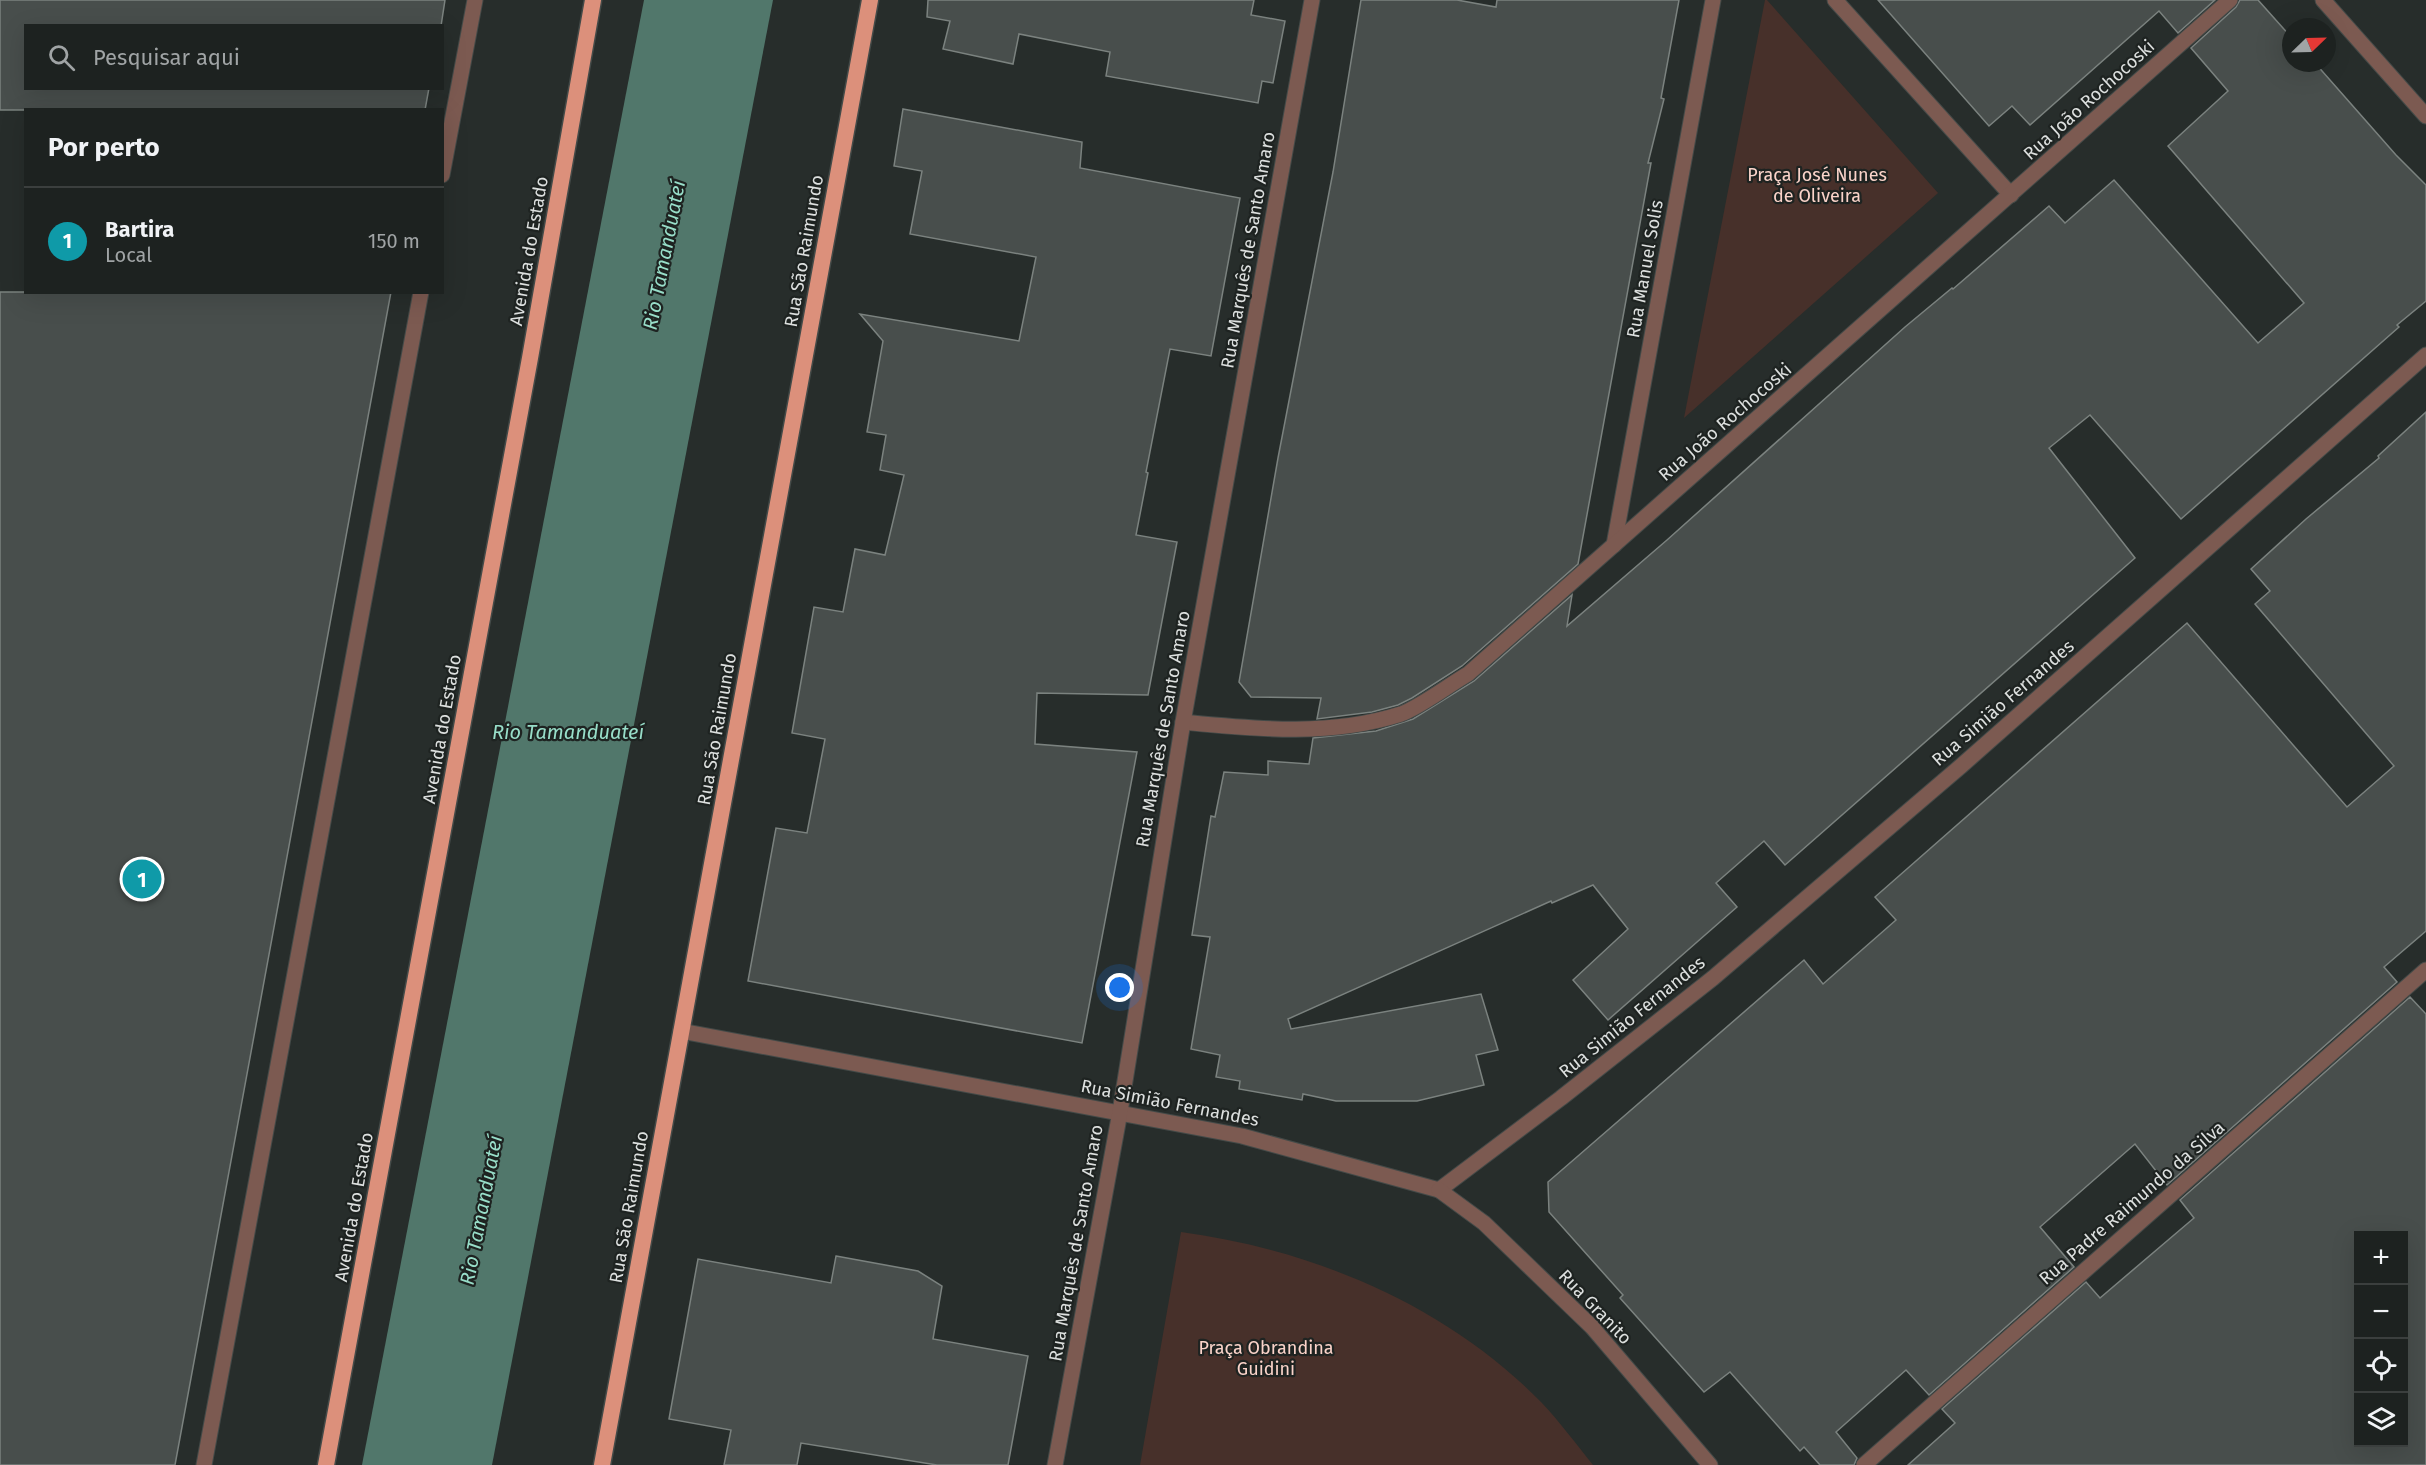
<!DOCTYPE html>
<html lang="pt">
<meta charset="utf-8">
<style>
:root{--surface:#1d2220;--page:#2a2f2d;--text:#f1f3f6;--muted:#a0a4a5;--line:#3b3f3e;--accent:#ea580c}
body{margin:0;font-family:"Fira Sans",sans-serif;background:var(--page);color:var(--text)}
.controls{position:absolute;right:18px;bottom:18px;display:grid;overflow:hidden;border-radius:0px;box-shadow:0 6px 24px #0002}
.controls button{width:54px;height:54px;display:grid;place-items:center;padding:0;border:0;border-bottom:2px solid var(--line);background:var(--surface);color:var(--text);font:30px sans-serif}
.compass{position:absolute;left:2282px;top:18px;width:54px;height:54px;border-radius:50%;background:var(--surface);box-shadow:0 6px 24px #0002;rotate:67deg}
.you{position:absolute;left:1120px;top:988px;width:21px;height:21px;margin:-15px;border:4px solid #fff;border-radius:50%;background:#1a73e8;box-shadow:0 0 0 9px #1a73e833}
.badge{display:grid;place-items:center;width:39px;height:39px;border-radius:50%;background:var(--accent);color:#fff;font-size:20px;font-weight:700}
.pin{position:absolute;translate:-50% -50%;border:3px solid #fff;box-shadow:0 2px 6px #0006}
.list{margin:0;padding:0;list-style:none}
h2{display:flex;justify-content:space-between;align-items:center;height:78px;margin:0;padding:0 24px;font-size:26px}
h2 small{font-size:20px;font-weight:400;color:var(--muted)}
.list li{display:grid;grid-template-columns:39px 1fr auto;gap:18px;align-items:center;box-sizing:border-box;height:108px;padding:0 24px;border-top:2px solid var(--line)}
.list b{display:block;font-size:22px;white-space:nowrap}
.list p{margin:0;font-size:20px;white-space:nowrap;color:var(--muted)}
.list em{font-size:20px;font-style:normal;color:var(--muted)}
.icon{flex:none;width:33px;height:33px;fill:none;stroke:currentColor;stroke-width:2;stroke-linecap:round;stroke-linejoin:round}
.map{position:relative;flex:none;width:2426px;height:1465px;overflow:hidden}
.search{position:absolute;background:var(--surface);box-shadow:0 6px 24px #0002;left:24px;top:24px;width:420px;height:66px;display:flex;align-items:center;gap:15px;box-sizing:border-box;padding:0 21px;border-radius:0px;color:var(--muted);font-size:22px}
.panel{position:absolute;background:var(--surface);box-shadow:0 6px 24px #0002;left:24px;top:108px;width:420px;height:186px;border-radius:0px}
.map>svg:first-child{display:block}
.green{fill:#47302a}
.water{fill:#51776b}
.building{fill:#484e4c;stroke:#7b827f;stroke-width:1.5;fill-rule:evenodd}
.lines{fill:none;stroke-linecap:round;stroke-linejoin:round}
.service-casing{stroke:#444a48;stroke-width:17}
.minor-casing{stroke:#444a48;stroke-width:17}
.trunk-casing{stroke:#444a48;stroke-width:19}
.service{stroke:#7c5a51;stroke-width:15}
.minor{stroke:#7c5a51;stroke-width:15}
.trunk{stroke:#dc907b;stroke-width:16}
.labels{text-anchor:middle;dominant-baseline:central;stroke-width:4.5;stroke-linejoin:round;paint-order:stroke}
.street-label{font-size:18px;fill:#dde0df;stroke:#1e2321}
.park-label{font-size:18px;fill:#fad3c9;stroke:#1e2321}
.water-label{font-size:20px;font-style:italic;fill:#98dec9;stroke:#1e2321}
</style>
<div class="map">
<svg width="2426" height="1465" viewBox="0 0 2426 1465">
<rect width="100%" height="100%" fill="#272d2b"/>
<!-- green -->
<g class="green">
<path d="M1765,0h2l171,193 -254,225z"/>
<path d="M1181,1232c133,18 265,73 360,170 19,20 35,42 52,63h-453z"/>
</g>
<!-- water -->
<path class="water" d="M644,0h129l-281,1465h-130z"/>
<!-- building -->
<g class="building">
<path d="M0,0h445l-4,26h-415v62h403l-4,22h-425z"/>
<path d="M928,0h326l-3,15 34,6 -12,62 -11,-2 -4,22 -152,-27 4,-24 -91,-18 -6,30 -70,-15 7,-28 -23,-4z"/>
<path d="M1361,0h96l39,7 1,-7h182l-18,98 3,1 -16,64h3l-73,401 -116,102 -50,32 -14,7 -26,7 -55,7 4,-21 -70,-1 -12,-15 39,-224 55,-286z"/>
<path d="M1878,0h337l-37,33 -19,-22 -129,114 -18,-19 -23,20z"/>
<path d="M2240,0h18l33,37v26h24l81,92 30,30v116l-29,24 2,2 -218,192 -91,-104 -41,33 86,110 -350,307 -21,-24 -48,42 21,24 -129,113 -35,-40 55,-51 -35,-44 -41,18 -1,-2 -263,118 3,10 190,-35 17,56 -22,5 8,30 -67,16h-81l-33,-7 -1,6 -63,-11 1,-8 -24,-4 4,-22 -29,-6 19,-112 -18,-2 19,-119 4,1 9,-45 44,3v-14l41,3 4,-26 63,-7 37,-12 61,-38 98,-86 -5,31 100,-86 238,-213 47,-39 1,1 96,-83 16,17 49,-43 144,163 46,-40 -136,-157 60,-55 -37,-43 45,-41z"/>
<path d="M903,109l179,33 -2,26 160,30 -29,158 -41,-7 -24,123 2,1 -12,62 41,7 -29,153 -111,-2 -2,51 102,8 -55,291 -334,-62 28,-153 31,5 18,-94 -33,-6 22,-126 29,5 12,-63 30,6 19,-80 -24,-5 6,-35 -19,-3 16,-91 -23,-27 159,27 17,-84 -126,-23 12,-63 -28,-5z"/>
<path d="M0,292h391l-216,1173h-175z"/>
<path d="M2426,412v519l-42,36 13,15 -230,203 -32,-41 -95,83 34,40 -145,128 -23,-25 -70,62 21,26 -3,7h-34l-16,-18 -4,4 -70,-79 -26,20 -84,-94 3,-3 -74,-83 -1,-30 256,-222 19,24 73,-64 -21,-23 312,-274 160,184 47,-41 -139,-162 15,-13 -19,-22 55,-50 73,-61 -1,-2z"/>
<path d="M2410,997l16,17v451h-518l47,-42 -13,-14 144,-127 14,16 94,-80 -14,-18zM2358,1236h45v207h-45z"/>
<path d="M836,1256l82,15 24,15 -9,53 95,17 -20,109h-71l-136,-22 -4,22h-73l7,-35 -62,-11 29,-160 133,24z"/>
</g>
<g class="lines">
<defs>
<g id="service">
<path d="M442,175l33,-175"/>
<path d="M204,1465l217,-1173"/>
</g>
<g id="minor">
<path d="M1835,0l176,195"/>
<path d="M2323,0l103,116"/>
<path d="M1614,545l99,-545"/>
<path d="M1183,722c73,7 146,15 218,-8 19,-7 48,-29 67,-40l762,-674"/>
<path d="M681,1031l561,105 197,54 122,-92 152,-120 248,-212 465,-411"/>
<path d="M1439,1190l45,33 108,104 118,138"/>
<path d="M1055,1465l65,-353 63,-390 129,-722"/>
<path d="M1864,1465l562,-495"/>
</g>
<g id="trunk">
<path d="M326,1465l204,-1107 63,-358"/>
<path d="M602,1465l268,-1465"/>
</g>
</defs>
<!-- service casing -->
<use href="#service" class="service-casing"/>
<!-- minor casing -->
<use href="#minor" class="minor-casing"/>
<!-- trunk casing -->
<use href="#trunk" class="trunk-casing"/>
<!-- service -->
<use href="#service" class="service"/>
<!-- minor -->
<use href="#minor" class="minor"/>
<!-- trunk -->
<use href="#trunk" class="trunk"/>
</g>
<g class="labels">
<!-- street labels -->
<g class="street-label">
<text transform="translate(2089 100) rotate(-42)">Rua João Rochocoski</text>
<text transform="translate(1248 250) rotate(-80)">Rua Marquês de Santo Amaro</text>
<text transform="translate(529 251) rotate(-80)">Avenida do Estado</text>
<text transform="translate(804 251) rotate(-80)">Rua São Raimundo</text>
<text transform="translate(1645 269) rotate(-80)">Rua Manuel Solis</text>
<text transform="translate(1725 422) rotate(-41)">Rua João Rochocoski</text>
<text transform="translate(2003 703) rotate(-41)">Rua Simião Fernandes</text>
<text transform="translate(442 729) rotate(-80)">Avenida do Estado</text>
<text transform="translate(717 729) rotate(-80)">Rua São Raimundo</text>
<text transform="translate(1163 729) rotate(-80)">Rua Marquês de Santo Amaro</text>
<text transform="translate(1632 1017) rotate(-39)">Rua Simião Fernandes</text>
<text transform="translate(1170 1103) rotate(11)">Rua Simião Fernandes</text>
<text transform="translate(2132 1203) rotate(-41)">Rua Padre Raimundo da Silva</text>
<text transform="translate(354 1207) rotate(-80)">Avenida do Estado</text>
<text transform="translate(629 1207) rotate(-80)">Rua São Raimundo</text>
<text transform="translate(1076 1243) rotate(-80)">Rua Marquês de Santo Amaro</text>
<text transform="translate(1595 1307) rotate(46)">Rua Granito</text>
</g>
<!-- park labels -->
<g class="park-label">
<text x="1817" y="175">Praça José Nunes<tspan x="1817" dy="21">de Oliveira</tspan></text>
<text x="1266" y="1348">Praça Obrandina<tspan x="1266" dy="21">Guidini</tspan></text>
</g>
<!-- water labels -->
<g class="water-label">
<text transform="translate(664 255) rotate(-79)">Rio Tamanduateí</text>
<text x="568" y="732">Rio Tamanduateí</text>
<text transform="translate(481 1210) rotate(-79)">Rio Tamanduateí</text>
</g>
</g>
</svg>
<div class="controls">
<button>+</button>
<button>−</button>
<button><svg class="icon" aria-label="locate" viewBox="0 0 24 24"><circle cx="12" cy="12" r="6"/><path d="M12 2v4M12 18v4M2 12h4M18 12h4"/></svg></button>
<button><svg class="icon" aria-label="layers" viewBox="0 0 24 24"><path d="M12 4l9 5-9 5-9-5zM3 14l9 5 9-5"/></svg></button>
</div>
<svg class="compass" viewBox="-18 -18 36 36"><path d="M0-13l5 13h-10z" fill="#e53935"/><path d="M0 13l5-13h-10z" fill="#a0a4a5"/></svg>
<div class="you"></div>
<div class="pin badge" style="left:142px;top:879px;background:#0f9aa8">1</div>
<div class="search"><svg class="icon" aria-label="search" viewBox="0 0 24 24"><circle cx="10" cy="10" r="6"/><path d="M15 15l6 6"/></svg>Pesquisar aqui</div>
<section class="panel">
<h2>Por perto<small></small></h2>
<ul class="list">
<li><span class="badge" style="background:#0f9aa8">1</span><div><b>Bartira</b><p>Local</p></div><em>150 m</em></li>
</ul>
</section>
</div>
